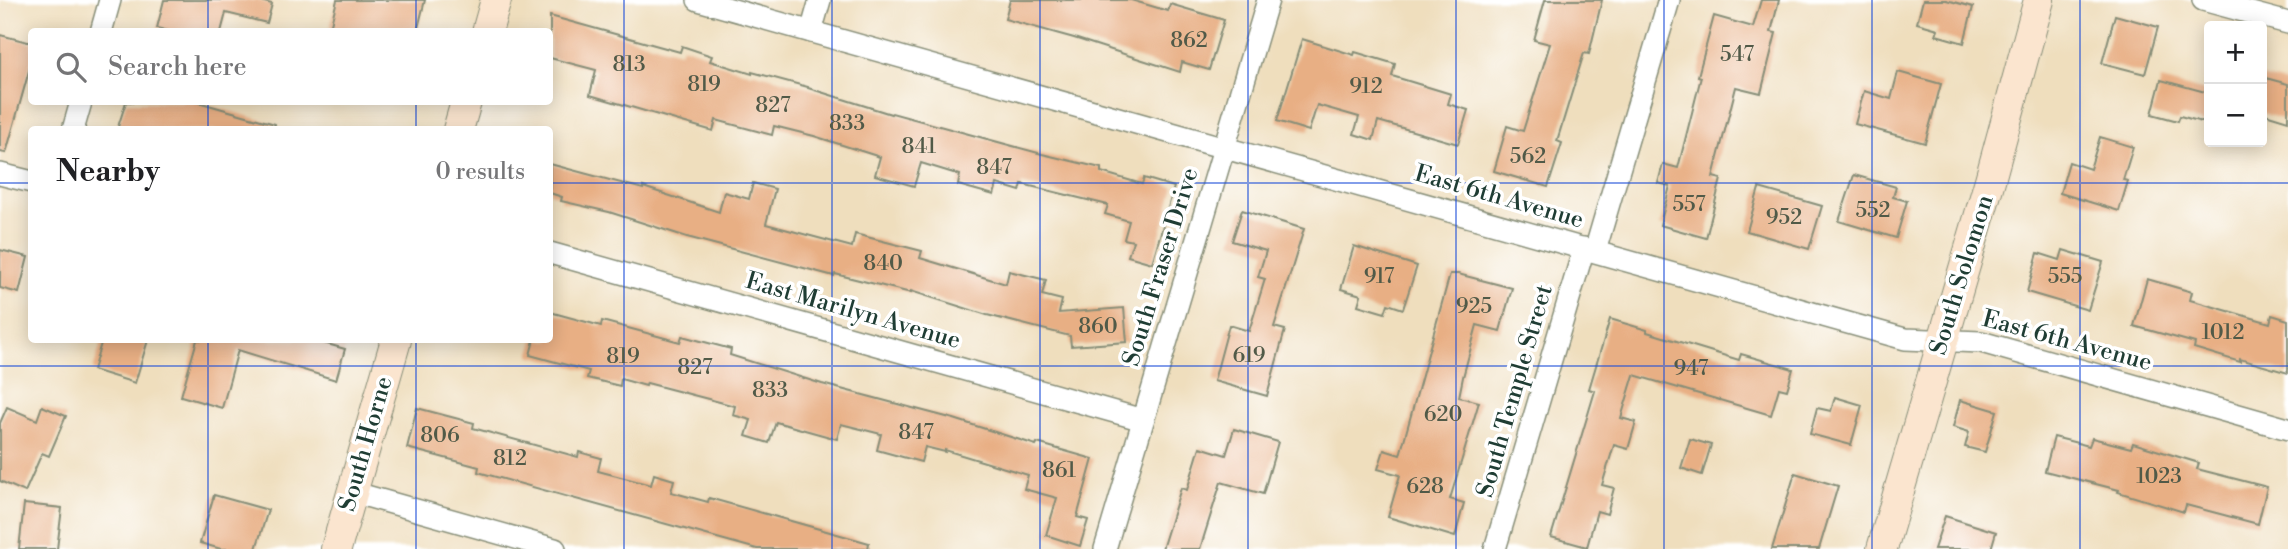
<!DOCTYPE html>
<meta charset="utf-8">
<style>
:root{--surface:#fff;--page:#f2f2f2;--text:#202124;--muted:#757577;--line:#e0e0e0}
body{margin:0;font-family:"Libre Bodoni",serif;background:var(--page);color:var(--text)}
.controls{position:absolute;right:21px;top:21px;display:grid;overflow:hidden;border-radius:7px;box-shadow:0 4px 18px #0003}
.controls button{width:63px;height:63px;display:grid;place-items:center;padding:0;border:0;border-bottom:2px solid var(--line);background:var(--surface);color:var(--text);font:35px sans-serif}
.list{margin:0;padding:0;list-style:none}
h2{display:flex;justify-content:space-between;align-items:center;height:91px;margin:0;padding:0 28px;font-size:30px}
h2 small{font-size:23px;font-weight:400;color:var(--muted)}
.icon{flex:none;width:38px;height:38px;fill:none;stroke:currentColor;stroke-width:2;stroke-linecap:round;stroke-linejoin:round}
.map{position:relative;flex:none;width:2288px;height:549px;overflow:hidden}
.search{position:absolute;background:var(--surface);box-shadow:0 4px 18px #0003;left:28px;top:28px;width:525px;height:77px;display:flex;align-items:center;gap:18px;box-sizing:border-box;padding:0 24px;border-radius:7px;color:var(--muted);font-size:26px}
.panel{position:absolute;background:var(--surface);box-shadow:0 4px 18px #0003;left:28px;top:126px;width:525px;height:217px;border-radius:7px}
.map>svg:first-child{display:block}
.building{fill:#e8af84}
.lines{fill:none;stroke-linecap:round;stroke-linejoin:round}
.street-casing{stroke:#878e78;stroke-width:24}
.secondary-casing{stroke:#878e78;stroke-width:32}
.street{stroke:#fff;stroke-width:21}
.secondary{stroke:#fbe5cf;stroke-width:30}
.grid{fill:none;stroke:#1d4ed8;stroke-width:2;stroke-opacity:0.55}
.labels{text-anchor:middle;dominant-baseline:central;stroke-width:7;stroke-linejoin:round;paint-order:stroke}
.number-label{font-size:21px;fill:#515a48}
.street-label{font-size:24px;fill:#1f3d34;stroke:#fff}
</style>
<div class="map">
<svg width="2288" height="549" viewBox="0 0 2288 549">
<rect width="100%" height="100%" fill="#fff"/>
<filter id="ink" filterUnits="userSpaceOnUse"><feTurbulence type="fractalNoise" baseFrequency=".0143" numOctaves="2"/><feDisplacementMap in="SourceGraphic" scale="14" xChannelSelector="R" yChannelSelector="G"/><feConvolveMatrix kernelMatrix="1 2 1 2 8 2 1 2 1" color-interpolation-filters="sRGB"/></filter>
<filter id="wash" filterUnits="userSpaceOnUse"><feTurbulence type="fractalNoise" baseFrequency=".00686" numOctaves="4" result="noise"/><feDisplacementMap in="SourceGraphic" scale="28" xChannelSelector="R" yChannelSelector="G"/><feGaussianBlur stdDeviation="1.57" result="paint"/><feColorMatrix in="noise" values="0 0 0 0 0 0 0 0 0 0 0 0 0 0 0 0 0 1.4 0 .05"/><feComposite in="paint" operator="in"/></filter>
<g filter="url(#wash)">
<rect width="100%" height="100%" fill="#efdebd"/>
<g id="blocks">
<!-- building -->
<g class="building">
<path d="M164,0h92l16,4 -5,19 -41,-10 -5,19h-49l-15,-4z"/>
<path d="M337,0h88l-8,32h-88z"/>
<path d="M1010,0h121l37,11 2,-7 54,16 -15,50 -27,-8 -2,10 -106,-34 -69,-19z"/>
<path d="M1545,0h57l-13,54 -5,-1 -27,88 5,2 -14,44 -54,-16 13,-45 16,5 27,-87 -16,-4z"/>
<path d="M1761,0h18l-8,32 5,1 -15,60 -25,-6 -23,90 8,2 -15,59 -46,-13 10,-39 -12,-3 5,-19 15,4 23,-91 -3,-1 16,-60 39,11z"/>
<path d="M1923,0h23l27,7 -9,36 -28,-8 2,-6 -21,-6z"/>
<path d="M2115,15l43,12 -13,47 -43,-11z"/>
<path d="M550,16l130,36 2,-6 30,10 -2,5 42,13v-2l56,15v1l83,26 1,-1 150,41 59,14v4l41,12 2,-6 30,9 -22,76 -24,-7 5,-15 -9,-2 5,-18 -24,-7 3,-9 -86,-21 -2,7 -23,-7 -3,11 -36,-10 2,-10 -39,-12 -7,23 -39,-11 5,-18 -66,-21 -40,-10 -2,9 -56,-15 -3,11 -123,-36 6,-25 -46,-12z"/>
<path d="M0,35l32,8v17l-26,93 -6,-1z"/>
<path d="M1302,39l52,16 1,-3 40,12 -3,12 59,18 -3,10 20,6 -10,34 -80,-23 -5,19 -19,-6 5,-17 -42,-12 -8,26 -32,-10z"/>
<path d="M1898,72l43,12 -16,59 -70,-19 9,-33 27,8z"/>
<path d="M2262,77l26,7v37l-26,-8z"/>
<path d="M2161,80l48,13v31l-29,-8 -2,5 -26,-7z"/>
<path d="M126,102h72l77,22 -1,6h-157z"/>
<path d="M2100,137l33,10 -10,33 5,1 -9,30 -59,-18 9,-31 21,7z"/>
<path d="M550,164l93,25v-2l76,25 5,-20 25,7 4,-16 22,6 -9,35 86,23 3,-13 67,17 -2,7 86,26 3,-13 37,9 -4,15 20,5 -3,13 65,-5 3,34 -56,4 -1,-10 -83,-21 -76,-24v2l-76,-19 -1,2 -147,-39 -78,-25 -48,-11 1,-4 -12,-4z"/>
<path d="M1854,175l42,12 -3,10 14,4 -11,37 -57,-17z"/>
<path d="M1759,188l63,18 -13,43 -62,-18z"/>
<path d="M1242,210l62,19 -30,98 11,3 -18,66 -53,-15 15,-56 20,6 16,-52 -7,-2 8,-26 -34,-10z"/>
<path d="M1354,246l63,20 -14,43 -15,-5 -3,9 -27,-8 3,-10 -20,-6z"/>
<path d="M0,250l28,7 -9,36 -19,-5z"/>
<path d="M2063,250l40,12 -15,48 -61,-18 11,-39 22,7z"/>
<path d="M1450,274h8l54,14 -12,43 -23,-6 -14,52 -4,20 20,5 -29,97 14,4 -9,34 -67,-20 12,-42 -22,-6 6,-19 16,5z"/>
<path d="M2147,279l45,13 -2,8 80,23 2,-8 16,5v53l-48,-14v3l-46,-14 1,-5 -61,-17z"/>
<path d="M550,312l51,14 1,-5 78,21 2,-6 49,13 -1,6 92,29 132,35 82,26 1,-2 56,16 -16,58 11,3 -8,26 -34,-11 11,-37 -33,-9 4,-14 -83,-25v2l-20,-5 -4,15 -44,-12 4,-16 -40,-10 -4,15 -61,-17 -7,21 -23,-7 5,-16 -18,-5 2,-9 -88,-23 -1,3 -25,-7 -1,7 -33,-8 2,-7 -59,-16 4,-15h16z"/>
<path d="M1610,319l37,11v2l92,28 2,-6 52,15 -6,21 -8,-2 -8,27 -137,-40 -13,43 15,4 -8,27 -14,-4 -12,40 12,3 -7,26 -10,-3 -10,36 -36,-10 44,-146 -6,-2z"/>
<path d="M102,340h46l-13,43 -42,-13z"/>
<path d="M197,340h116l32,9 -9,31 -98,-30 -16,58 -41,-12z"/>
<path d="M1835,397l27,8 -11,40 -41,-11 7,-26 14,3z"/>
<path d="M1960,400l37,11 -12,41 -20,-5 4,-15 -16,-5z"/>
<path d="M42,406l24,10 -17,40 -7,-3 -17,39 -25,-11v-58l7,-16 30,13z"/>
<path d="M417,408l57,15 -1,5 105,29 1,-5 22,6 -3,13 53,14 3,-11 20,6 -3,12 37,10 1,-4 160,45 -1,6h-111l-279,-77 1,-5 -72,-19z"/>
<path d="M1234,429l44,13 -15,52 -42,-12 -21,67h-38l19,-61 6,2 13,-43 26,8z"/>
<path d="M2054,437l35,9 3,-8 39,10 2,-5 66,20 -2,6 70,18 -9,37 -72,-19 -2,7 -66,-20 1,-2 -74,-19z"/>
<path d="M1690,439l21,6 -9,30 -21,-7z"/>
<path d="M1795,473l43,13 -19,63h-47z"/>
<path d="M214,495l54,15 -12,39h-35l-21,-6z"/>
<path d="M24,504l38,4 -5,41h-38z"/>
<path d="M1945,516l51,16 -5,17h-57z"/>
</g>
</g>
</g>
<g filter="url(#ink)">
<use href="#blocks" fill-opacity="0" stroke="#878e78" stroke-width="2"/>
<g class="lines">
<defs>
<g id="street">
<path d="M698,0l1207,339 76,3 307,87"/>
<path d="M2203,0l85,23"/>
<path d="M101,32l9,-32"/>
<path d="M811,32l9,-32"/>
<path d="M73,130l8,-28"/>
<path d="M0,174l32,8"/>
<path d="M1595,251l74,-251"/>
<path d="M550,253l593,167"/>
<path d="M352,492l203,57"/>
<path d="M1105,549l163,-549"/>
<path d="M1495,549l89,-301"/>
</g>
<g id="secondary">
<path d="M487,32l9,-32"/>
<path d="M458,130l8,-28"/>
<path d="M336,549l60,-209"/>
<path d="M1882,549l108,-369 49,-180"/>
</g>
</defs>
<!-- street casing -->
<use href="#street" class="street-casing"/>
<!-- secondary casing -->
<use href="#secondary" class="secondary-casing"/>
<!-- street -->
<use href="#street" class="street"/>
<!-- secondary -->
<use href="#secondary" class="secondary"/>
</g>
</g>
<!-- grid -->
<path class="grid" d="M208,0v32M416,0v32M624,0v549M832,0v549M1040,0v549M1248,0v549M1456,0v549M1664,0v549M1872,0v549M2080,0v549M208,102v28M416,102v28M0,183h32M550,183h1738M208,340v209M416,340v209M0,366h2288"/>
<g class="labels">
<!-- number labels -->
<g class="number-label">
<text x="1189" y="41">862</text>
<text x="1737" y="55">547</text>
<text x="629" y="65">813</text>
<text x="704" y="85">819</text>
<text x="1366" y="87">912</text>
<text x="773" y="106">827</text>
<text x="847" y="124">833</text>
<text x="919" y="147">841</text>
<text x="1528" y="157">562</text>
<text x="994" y="168">847</text>
<text x="1689" y="205">557</text>
<text x="1873" y="211">552</text>
<text x="1784" y="218">952</text>
<text x="883" y="264">840</text>
<text x="1379" y="277">917</text>
<text x="2065" y="277">555</text>
<text x="1474" y="307">925</text>
<text x="1098" y="327">860</text>
<text x="2223" y="333">1012</text>
<text x="1249" y="356">619</text>
<text x="623" y="357">819</text>
<text x="695" y="368">827</text>
<text x="1691" y="369">947</text>
<text x="770" y="391">833</text>
<text x="1443" y="415">620</text>
<text x="916" y="433">847</text>
<text x="440" y="436">806</text>
<text x="510" y="459">812</text>
<text x="1059" y="471">861</text>
<text x="2159" y="477">1023</text>
<text x="1425" y="487">628</text>
</g>
<!-- street labels -->
<g class="street-label">
<text transform="translate(1499 197) rotate(16)">East 6th Avenue</text>
<text transform="translate(1161 267) rotate(-73)">South Fraser Drive</text>
<text transform="translate(1962 275) rotate(-73)">South Solomon</text>
<text transform="translate(853 311) rotate(16)">East Marilyn Avenue</text>
<text transform="translate(2067 341) rotate(15)">East 6th Avenue</text>
<text transform="translate(1515 391) rotate(-74)">South Temple Street</text>
<text transform="translate(366 444) rotate(-74)">South Horne</text>
</g>
</g>
</svg>
<div class="controls">
<button>+</button>
<button>−</button>
</div>
<div class="search"><svg class="icon" aria-label="search" viewBox="0 0 24 24"><circle cx="10" cy="10" r="6"/><path d="M15 15l6 6"/></svg>Search here</div>
<section class="panel">
<h2>Nearby<small>0 results</small></h2>
<ul class="list">
</ul>
</section>
</div>
